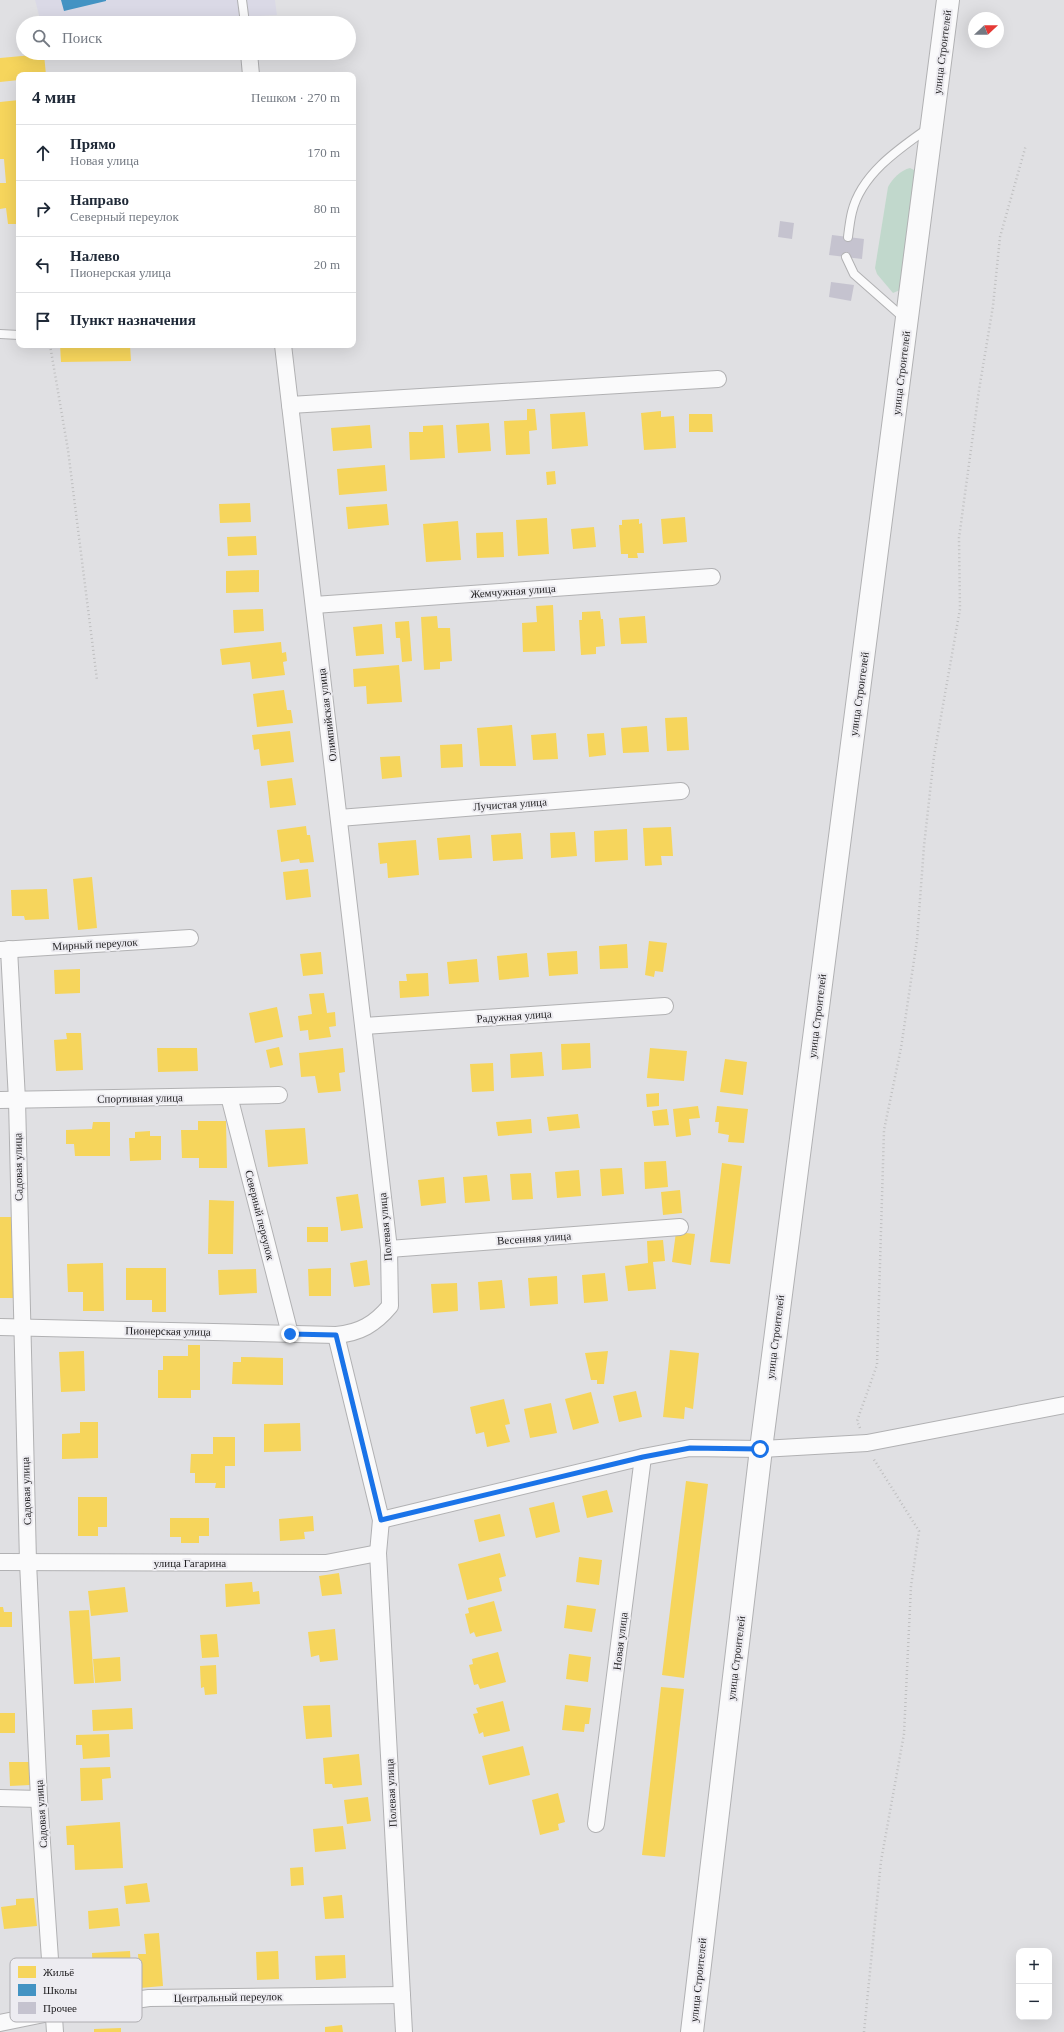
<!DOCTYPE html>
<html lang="ru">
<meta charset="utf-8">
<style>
:root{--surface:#fff;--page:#f2f2f3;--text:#1f2937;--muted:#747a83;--line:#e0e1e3}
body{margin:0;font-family:"Times New Roman",serif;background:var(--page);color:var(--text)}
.controls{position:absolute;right:12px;bottom:12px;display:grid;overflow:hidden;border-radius:8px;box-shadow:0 4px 16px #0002}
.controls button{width:36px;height:36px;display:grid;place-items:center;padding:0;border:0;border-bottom:1px solid var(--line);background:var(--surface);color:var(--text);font:20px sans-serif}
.compass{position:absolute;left:968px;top:12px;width:36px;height:36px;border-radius:50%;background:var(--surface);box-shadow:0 4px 16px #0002;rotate:68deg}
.stop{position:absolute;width:12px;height:12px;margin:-9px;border:3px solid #1a73e8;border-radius:50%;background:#fff}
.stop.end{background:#1a73e8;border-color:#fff;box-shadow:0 1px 4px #0008}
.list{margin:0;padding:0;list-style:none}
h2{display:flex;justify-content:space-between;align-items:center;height:52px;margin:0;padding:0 16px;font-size:17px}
h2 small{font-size:13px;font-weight:400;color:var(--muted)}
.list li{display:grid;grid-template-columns:26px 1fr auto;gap:12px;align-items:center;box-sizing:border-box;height:56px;padding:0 16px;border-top:1px solid var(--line)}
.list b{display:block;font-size:15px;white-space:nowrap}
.list p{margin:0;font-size:13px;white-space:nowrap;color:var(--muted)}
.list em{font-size:13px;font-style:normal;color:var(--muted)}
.icon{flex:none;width:22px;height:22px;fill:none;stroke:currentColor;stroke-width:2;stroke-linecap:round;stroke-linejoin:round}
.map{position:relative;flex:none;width:1064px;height:2032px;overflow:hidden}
.search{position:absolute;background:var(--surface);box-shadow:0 4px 16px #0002;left:16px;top:16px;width:340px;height:44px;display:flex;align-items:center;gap:10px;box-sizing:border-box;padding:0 14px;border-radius:22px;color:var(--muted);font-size:15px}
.panel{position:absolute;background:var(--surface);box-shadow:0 4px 16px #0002;left:16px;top:72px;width:340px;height:276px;border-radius:8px}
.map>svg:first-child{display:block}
.education{fill:#dad9e6}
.green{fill:#c1d8cc}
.homes{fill:#f6d55c}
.schools{fill:#4393c3}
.building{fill:#c5c3cf}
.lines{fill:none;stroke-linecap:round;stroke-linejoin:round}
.lane-casing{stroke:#b1b1b3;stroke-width:10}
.street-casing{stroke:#b1b1b3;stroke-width:18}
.secondary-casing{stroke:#b1b1b3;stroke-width:24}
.path{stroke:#bfbfc0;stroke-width:2.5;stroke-dasharray:1 3;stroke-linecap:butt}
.lane{stroke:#fafafb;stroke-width:8}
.street{stroke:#fafafb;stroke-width:16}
.secondary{stroke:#fafafb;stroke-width:22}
.route{stroke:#1a73e8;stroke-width:5}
.labels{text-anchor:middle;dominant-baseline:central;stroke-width:4;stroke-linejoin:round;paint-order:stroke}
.street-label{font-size:11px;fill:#1f1e20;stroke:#edecf1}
.key{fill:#edecf1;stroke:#afaeb2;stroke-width:1}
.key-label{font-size:11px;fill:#1f1e20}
</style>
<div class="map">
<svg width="1064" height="2032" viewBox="0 0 1064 2032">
<rect width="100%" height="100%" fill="#e0e0e3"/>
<!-- education -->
<path class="education" d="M35,0h240l2,15 -135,8h-101z"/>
<!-- green -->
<path class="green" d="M910,168l4,2 1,6 -15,114 -7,3 -16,-19 -2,-6 13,-81c4,-8 13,-17 22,-19z"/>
<!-- homes -->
<g class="homes">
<path d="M44,54l2,21h-27v5l-19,2v-24z"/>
<path d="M19,100v124h-11l-2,-16 -6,1v-26h6l-2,-24h-4v-57z"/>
<path d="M60,345h70l1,16 -70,1z"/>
<path d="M527,409h8l2,21 -8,1 1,23 -24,1 -2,-34 23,-1z"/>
<path d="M661,411v6l13,-1 2,32 -32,2 -3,-37z"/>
<path d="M585,412l3,34 -36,3 -2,-35z"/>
<path d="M689,414h23l1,18h-24z"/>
<path d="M489,423l2,28 -33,2 -2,-28z"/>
<path d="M370,425l2,23 -39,3 -2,-23z"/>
<path d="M443,425l2,33 -35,2 -1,-28h14v-6z"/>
<path d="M385,465l2,26 -48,4 -2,-26z"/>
<path d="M555,471l1,13 -9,1 -1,-13z"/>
<path d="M250,503l1,19 -31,1 -1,-19z"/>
<path d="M387,504l2,21 -41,4 -2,-22z"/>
<path d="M685,517l2,25 -24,2 -2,-25z"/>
<path d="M547,518l2,36 -31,2 -2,-36z"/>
<path d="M639,519v5l3,-1 2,30h-7l1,5h-10v-4h-7l-2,-29h3v-5z"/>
<path d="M458,521l3,39 -35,2 -3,-38z"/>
<path d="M594,527l2,20 -23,2 -2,-20z"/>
<path d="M503,532l1,25 -27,1 -1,-25z"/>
<path d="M256,536l1,19 -29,1 -1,-19z"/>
<path d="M259,570v22l-33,1v-22z"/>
<path d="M553,605l2,46 -32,1 -1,-29 15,-1 -1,-16z"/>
<path d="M263,609l1,22 -30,2 -1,-23z"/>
<path d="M600,611l1,8h2l2,27 -9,1v7l-15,1 -2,-35h3v-8z"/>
<path d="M437,616l1,12h12l2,33 -12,1v7l-16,1 -3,-53z"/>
<path d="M645,616l2,27 -26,1 -2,-26z"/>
<path d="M409,621l3,40 -10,1 -2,-24h-4l-1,-16z"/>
<path d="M382,624l2,30 -28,2 -3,-29z"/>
<path d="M281,642l1,11 4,-1 1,9 -4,1 2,13 -33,4 -2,-17 -28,3 -2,-16z"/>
<path d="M399,665l3,37 -35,2 -1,-18 -12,1 -1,-18z"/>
<path d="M284,690l3,20h4l2,13 -36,4 -4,-33z"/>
<path d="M687,717l2,33 -22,1 -2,-33z"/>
<path d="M512,725l4,41h-36l-3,-38z"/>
<path d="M647,726l2,26 -26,1 -2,-25z"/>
<path d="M290,731l4,31 -33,4 -2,-17 -5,1 -2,-15z"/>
<path d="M556,733l2,26 -25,1 -2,-25z"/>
<path d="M604,733l2,22 -17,2 -2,-23z"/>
<path d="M462,744l1,23 -22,1 -1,-23z"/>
<path d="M400,756l2,21 -20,2 -2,-22z"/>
<path d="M292,778l4,27 -26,3 -3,-27z"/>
<path d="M306,826l1,9h3l4,27 -14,1 -1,-4 -18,3 -4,-32z"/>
<path d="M671,827l2,29h-12l1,9 -17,1 -2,-38z"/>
<path d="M627,829l1,31 -33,2 -1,-31z"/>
<path d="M575,832l2,24 -26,2 -1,-25z"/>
<path d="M521,833l2,26 -30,2 -2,-26z"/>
<path d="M470,835l2,23 -33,2 -2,-22z"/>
<path d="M416,840l3,35 -31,3 -1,-15 -7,1 -2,-21z"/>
<path d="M308,869l3,28 -25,3 -3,-28z"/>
<path d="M92,877l5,51 -19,2 -5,-51z"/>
<path d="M47,889l2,30 -24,1 -1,-4h-12l-1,-26z"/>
<path d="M649,941l18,2 -4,29 -8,-1 -1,6 -9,-2z"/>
<path d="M627,944l1,24 -28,1 -1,-23z"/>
<path d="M577,951l1,23 -29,2 -2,-23z"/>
<path d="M321,952l2,22 -20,2 -3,-22z"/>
<path d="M527,953l2,24 -30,3 -2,-24z"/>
<path d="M477,959l2,23 -30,2 -2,-22z"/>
<path d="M80,969v24l-25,1 -1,-24z"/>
<path d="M428,973l1,23 -29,2 -1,-17h8l-1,-7z"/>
<path d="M324,993l3,20 8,-1 1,14 -7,1 2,10 -22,3 -1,-10 -8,1 -2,-15 14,-2 -3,-20z"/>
<path d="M277,1007l6,30 -28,6 -6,-30z"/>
<path d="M66,1033h15l2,37 -27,1 -2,-31 13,-1z"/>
<path d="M590,1043l1,25 -29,2 -1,-26z"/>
<path d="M279,1047l4,18 -13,3 -4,-18z"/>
<path d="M157,1048h40l1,23 -40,1z"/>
<path d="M343,1048l2,24 -6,1 2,18 -23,2 -3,-17 -14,1 -2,-24z"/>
<path d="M650,1048l37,3 -3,30 -37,-3z"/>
<path d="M542,1052l2,24 -33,2 -1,-24z"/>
<path d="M725,1059l22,3 -4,33 -23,-3z"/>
<path d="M493,1063l1,28 -22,1 -2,-28z"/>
<path d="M659,1093v13l-12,1 -1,-13z"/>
<path d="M698,1106l2,12 -11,1 2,16 -15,2 -3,-28z"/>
<path d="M717,1106l31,3 -4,34 -16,-1 1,-7 -11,-2 1,-11h-4z"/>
<path d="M667,1109l2,16 -15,1 -2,-15z"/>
<path d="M578,1114l2,14 -31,3 -2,-14z"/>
<path d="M531,1119l1,14 -34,3 -2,-14z"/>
<path d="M198,1121h28l1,47h-28v-10h-17l-1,-28h17z"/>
<path d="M93,1122h17v34h-35l-1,-12h-8v-14l26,-1z"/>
<path d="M305,1128l3,36 -40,3 -3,-37z"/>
<path d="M150,1131v5h11v24l-31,1 -1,-23h6v-6z"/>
<path d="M666,1161l2,26 -23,2 -1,-27z"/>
<path d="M722,1163l20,3 -12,98 -20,-2z"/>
<path d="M622,1168l2,26 -22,2 -2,-27z"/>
<path d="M579,1170l2,26 -24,2 -2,-26z"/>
<path d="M531,1173l2,26 -21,1 -2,-26z"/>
<path d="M487,1175l3,26 -25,2 -2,-26z"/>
<path d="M444,1177l2,26 -25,3 -3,-26z"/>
<path d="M680,1190l2,23 -19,2 -2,-23z"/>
<path d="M358,1194l5,34 -22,3 -5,-34z"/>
<path d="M209,1200l25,1 -1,53h-25z"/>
<path d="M0,1217h13l1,81h-14z"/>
<rect x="307" y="1227" width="21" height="15"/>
<path d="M676,1232l19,2 -4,31 -19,-3z"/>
<path d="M663,1240l2,21 -12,1 3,27 -28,2 -3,-25 23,-3 -1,-22z"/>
<path d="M367,1260l3,25 -16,2 -4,-24z"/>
<path d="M103,1263l1,48h-21v-19h-15l-1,-28z"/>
<path d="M126,1268h40v44h-14v-12h-26z"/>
<path d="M331,1268v28h-22l-1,-27z"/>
<path d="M256,1269l1,24 -38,2 -1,-25z"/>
<path d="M605,1273l3,28 -24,2 -2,-28z"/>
<path d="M557,1276l1,28 -28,2 -2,-28z"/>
<path d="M502,1280l3,28 -25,2 -2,-28z"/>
<path d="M457,1283l1,28 -25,2 -2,-29z"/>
<path d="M188,1345h12v45h-9v8h-33v-28h5v-14h25z"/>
<path d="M670,1350l29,3 -6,56 -8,-2 -1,12 -21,-2z"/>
<path d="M84,1351l1,40 -24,1 -2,-40z"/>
<path d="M608,1351l-4,33h-7v-4h-6l-6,-27z"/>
<path d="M241,1357l42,1v27l-51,-1 1,-22h8z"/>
<path d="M636,1391l6,26 -23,5 -6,-26z"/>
<path d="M591,1392l8,31 -26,7 -8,-31z"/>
<path d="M504,1399l6,25 -5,1 5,17 -23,5 -3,-15 -8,2 -6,-27z"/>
<path d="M551,1403l6,30 -27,5 -6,-29z"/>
<path d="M80,1422h18v36l-36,1v-25l18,-1z"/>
<path d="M300,1423l1,28 -37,1v-28z"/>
<path d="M213,1437h22v29h-10v22h-10l1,-5h-21v-10h-5l1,-19h22z"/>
<path d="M686,1481l22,3 -24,194 -22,-3z"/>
<path d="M607,1490l6,22 -26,6 -5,-22z"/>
<path d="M78,1497h29v30h-9v9h-20z"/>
<path d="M554,1502l6,30 -24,6 -7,-30z"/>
<path d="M500,1514l5,22 -26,6 -5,-22z"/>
<path d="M313,1516l1,15 -10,1 1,7 -25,2 -1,-22z"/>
<path d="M170,1518h39v18h-10v7h-18v-6h-11z"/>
<path d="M500,1553l6,23 -7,2 3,13 -35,9 -9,-36z"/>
<path d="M579,1557l23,3 -3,25 -23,-3z"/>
<path d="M339,1573l3,21 -20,2 -3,-20z"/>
<path d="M252,1582l1,10 6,-1 1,13 -34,3 -1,-23z"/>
<path d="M125,1587l3,25 -37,4 -3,-25z"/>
<path d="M494,1601l8,30 -26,6 -2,-5 -4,2 -5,-20 4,-1 -1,-5z"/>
<path d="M567,1605l29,4 -4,23 -28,-4z"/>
<path d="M0,1607h3l1,5h8v15h-12z"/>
<path d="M89,1610l5,73 -20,1 -5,-73z"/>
<path d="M335,1629l3,31 -18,2 -1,-7 -8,2 -3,-25z"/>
<path d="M217,1634l2,23 -17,1 -2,-23z"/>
<path d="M498,1652l8,30 -26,7 -2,-5 -4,1 -5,-20 4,-1 -1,-5z"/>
<path d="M569,1654l22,3 -3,25 -22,-3z"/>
<path d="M120,1657l1,24 -26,2 -2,-24z"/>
<path d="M216,1665l1,29 -12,1 -1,-8 -3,1 -1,-22z"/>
<path d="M661,1687l23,2 -19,168 -23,-2z"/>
<path d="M503,1701l7,30 -26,6 -1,-5 -4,2 -6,-20 5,-1 -2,-5z"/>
<path d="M330,1705l2,32 -26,2 -3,-33z"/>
<path d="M565,1705l26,3 -2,16h-4l-1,8 -22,-2z"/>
<path d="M132,1708l1,21 -40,2 -1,-21z"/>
<rect x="0" y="1713" width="15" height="20"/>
<path d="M109,1734l1,23 -27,2 -1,-14h-6v-10z"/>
<path d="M523,1746l7,29 -41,10 -7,-29z"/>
<path d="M359,1754l3,31 -29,3 -1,-4h-7l-2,-26z"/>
<path d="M9,1762h20l1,23 -20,1z"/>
<path d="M110,1767l1,11 -9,1 1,21 -22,1 -1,-33z"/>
<path d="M558,1793l7,29 -7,2 1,6 -19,5 -8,-35z"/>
<path d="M368,1797l3,24 -24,3 -3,-24z"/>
<path d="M120,1822l3,46 -48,2 -1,-25h-7l-1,-19z"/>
<path d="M343,1826l3,23 -31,3 -2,-23z"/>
<path d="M303,1867l1,18 -13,1 -1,-18z"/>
<path d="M147,1883l3,19 -24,2 -2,-18z"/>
<path d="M342,1895l2,23 -19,1 -2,-22z"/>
<path d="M34,1898l3,28 -33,3 -3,-22 15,-2v-6z"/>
<path d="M118,1908l2,18 -31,3 -1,-18z"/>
<path d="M159,1933l4,53 -23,2 -2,-34h8l-2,-20z"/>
<path d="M130,1951l2,37 -20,1 -1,-11h-18l-1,-25z"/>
<path d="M278,1951l1,28 -22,1 -1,-28z"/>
<path d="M345,1955l1,23 -30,2 -1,-24z"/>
<path d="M342,2025l1,7h-18v-5z"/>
<path d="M121,2028v4h-27v-3z"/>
</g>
<!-- schools -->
<path class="schools" d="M61,0h45v1l-42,10z"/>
<!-- building -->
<g class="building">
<path d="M780,221l14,2 -2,16 -14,-2z"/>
<path d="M832,235l32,4 -2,20 -33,-4z"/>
<path d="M831,282l23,3 -3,16 -22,-4z"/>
</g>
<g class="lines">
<defs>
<g id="lane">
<path d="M242,0l3,23"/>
<path d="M848,237c1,-8 2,-17 4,-25 9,-37 45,-62 75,-83"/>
<path d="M846,257l8,17 51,45"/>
<path d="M0,334l19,1"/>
</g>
<g id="street">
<path d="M249,53l2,22"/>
<path d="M290,405l428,-26"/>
<path d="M314,605l398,-28"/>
<path d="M339,818l342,-27"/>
<path d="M9,949l8,151 11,462 11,237 16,233"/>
<path d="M0,950l190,-12"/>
<path d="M364,1026l301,-20"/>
<path d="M229,1096l61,238"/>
<path d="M0,1100l279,-5"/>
<path d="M389,1249l291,-22"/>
<path d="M0,1327l336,8c24,-2 39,-11 54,-29l-1,-57 -19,-164 -87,-740"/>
<path d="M336,1335l45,185 -3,33 26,479"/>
<path d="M381,1520l262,-63 47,-9 71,1 106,-6 197,-38"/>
<path d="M0,1562l326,1 52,-10"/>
<path d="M0,1798l39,1"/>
<path d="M596,1824l47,-367"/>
<path d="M0,2023l54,-11 95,-14 253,-3"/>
</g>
<path id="secondary" d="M692,2032l69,-583 187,-1449"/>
</defs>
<!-- lane casing -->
<use href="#lane" class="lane-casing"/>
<!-- street casing -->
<use href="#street" class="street-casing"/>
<!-- secondary casing -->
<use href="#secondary" class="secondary-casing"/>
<!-- path -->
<g class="path">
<path d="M50,345l18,105 29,230"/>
<path d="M860,1428l-3,-7 20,-56 7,-235 17,-82 16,-108 7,-94 10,-90 26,-147 -1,-71 20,-148 14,-84 7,-69 26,-92"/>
<path d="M864,2032l17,-171 23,-127 7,-148 8,-55 -46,-73"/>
</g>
<!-- lane -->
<use href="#lane" class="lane"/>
<!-- street -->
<use href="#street" class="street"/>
<!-- secondary -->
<use href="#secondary" class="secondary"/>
</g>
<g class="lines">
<!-- route -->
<path class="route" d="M290,1334l46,1 45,185 262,-63 47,-9 70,1"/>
</g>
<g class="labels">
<!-- street labels -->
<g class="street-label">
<text transform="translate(942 52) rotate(-83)">улица Строителей</text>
<text transform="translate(901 373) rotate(-83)">улица Строителей</text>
<text transform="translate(513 591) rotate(-4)">Жемчужная улица</text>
<text transform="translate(859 694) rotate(-82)">улица Строителей</text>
<text transform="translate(327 715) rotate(-97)">Олимпийская улица</text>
<text transform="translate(510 804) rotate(-4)">Лучистая улица</text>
<text transform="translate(95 944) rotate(-3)">Мирный переулок</text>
<text transform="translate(514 1016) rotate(-4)">Радужная улица</text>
<text transform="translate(817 1016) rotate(-83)">улица Строителей</text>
<text transform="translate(140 1098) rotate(-1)">Спортивная улица</text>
<text transform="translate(18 1167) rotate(-91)">Садовая улица</text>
<text transform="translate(260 1215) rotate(76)">Северный переулок</text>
<text transform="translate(385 1227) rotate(-95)">Полевая улица</text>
<text transform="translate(534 1238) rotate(-4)">Весенняя улица</text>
<text transform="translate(168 1331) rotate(1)">Пионерская улица</text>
<text transform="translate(775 1337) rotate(-83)">улица Строителей</text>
<text transform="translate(26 1491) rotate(-92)">Садовая улица</text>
<text x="190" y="1563">улица Гагарина</text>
<text transform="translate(620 1641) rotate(-83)">Новая улица</text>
<text transform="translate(736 1658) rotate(-83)">улица Строителей</text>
<text transform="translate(391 1793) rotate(-93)">Полевая улица</text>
<text transform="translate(41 1814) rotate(-94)">Садовая улица</text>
<text transform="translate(698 1980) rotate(-84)">улица Строителей</text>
<text transform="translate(228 1997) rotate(-1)">Центральный переулок</text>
</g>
</g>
<!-- legend -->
<rect x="10" y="1958" width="132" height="64" rx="6" class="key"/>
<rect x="18" y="1966" width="18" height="12" fill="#f6d55c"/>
<rect x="18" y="1984" width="18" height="12" fill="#4393c3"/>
<rect x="18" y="2002" width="18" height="12" fill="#c5c3cf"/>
<g class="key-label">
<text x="43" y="1976">Жильё</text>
<text x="43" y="1994">Школы</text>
<text x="43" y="2012">Прочее</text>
</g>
</svg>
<div class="controls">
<button>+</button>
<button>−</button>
</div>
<svg class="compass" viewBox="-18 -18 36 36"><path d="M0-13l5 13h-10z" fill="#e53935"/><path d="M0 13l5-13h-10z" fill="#747a83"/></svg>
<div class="stop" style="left:760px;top:1449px"></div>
<div class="stop end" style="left:290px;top:1334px"></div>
<div class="search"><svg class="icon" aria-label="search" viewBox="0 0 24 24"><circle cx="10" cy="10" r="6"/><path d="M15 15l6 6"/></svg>Поиск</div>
<section class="panel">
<h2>4 мин<small>Пешком · 270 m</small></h2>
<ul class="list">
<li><svg class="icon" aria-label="ahead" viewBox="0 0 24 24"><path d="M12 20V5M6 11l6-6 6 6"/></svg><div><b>Прямо</b><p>Новая улица</p></div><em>170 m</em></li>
<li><svg class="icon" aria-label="right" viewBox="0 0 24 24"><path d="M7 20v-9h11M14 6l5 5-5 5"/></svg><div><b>Направо</b><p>Северный переулок</p></div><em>80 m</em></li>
<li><svg class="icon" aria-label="left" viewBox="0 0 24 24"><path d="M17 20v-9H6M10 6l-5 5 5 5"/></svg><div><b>Налево</b><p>Пионерская улица</p></div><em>20 m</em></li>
<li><svg class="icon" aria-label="arrive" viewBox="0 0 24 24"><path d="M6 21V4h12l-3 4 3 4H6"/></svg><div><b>Пункт назначения</b></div></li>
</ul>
</section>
</div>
